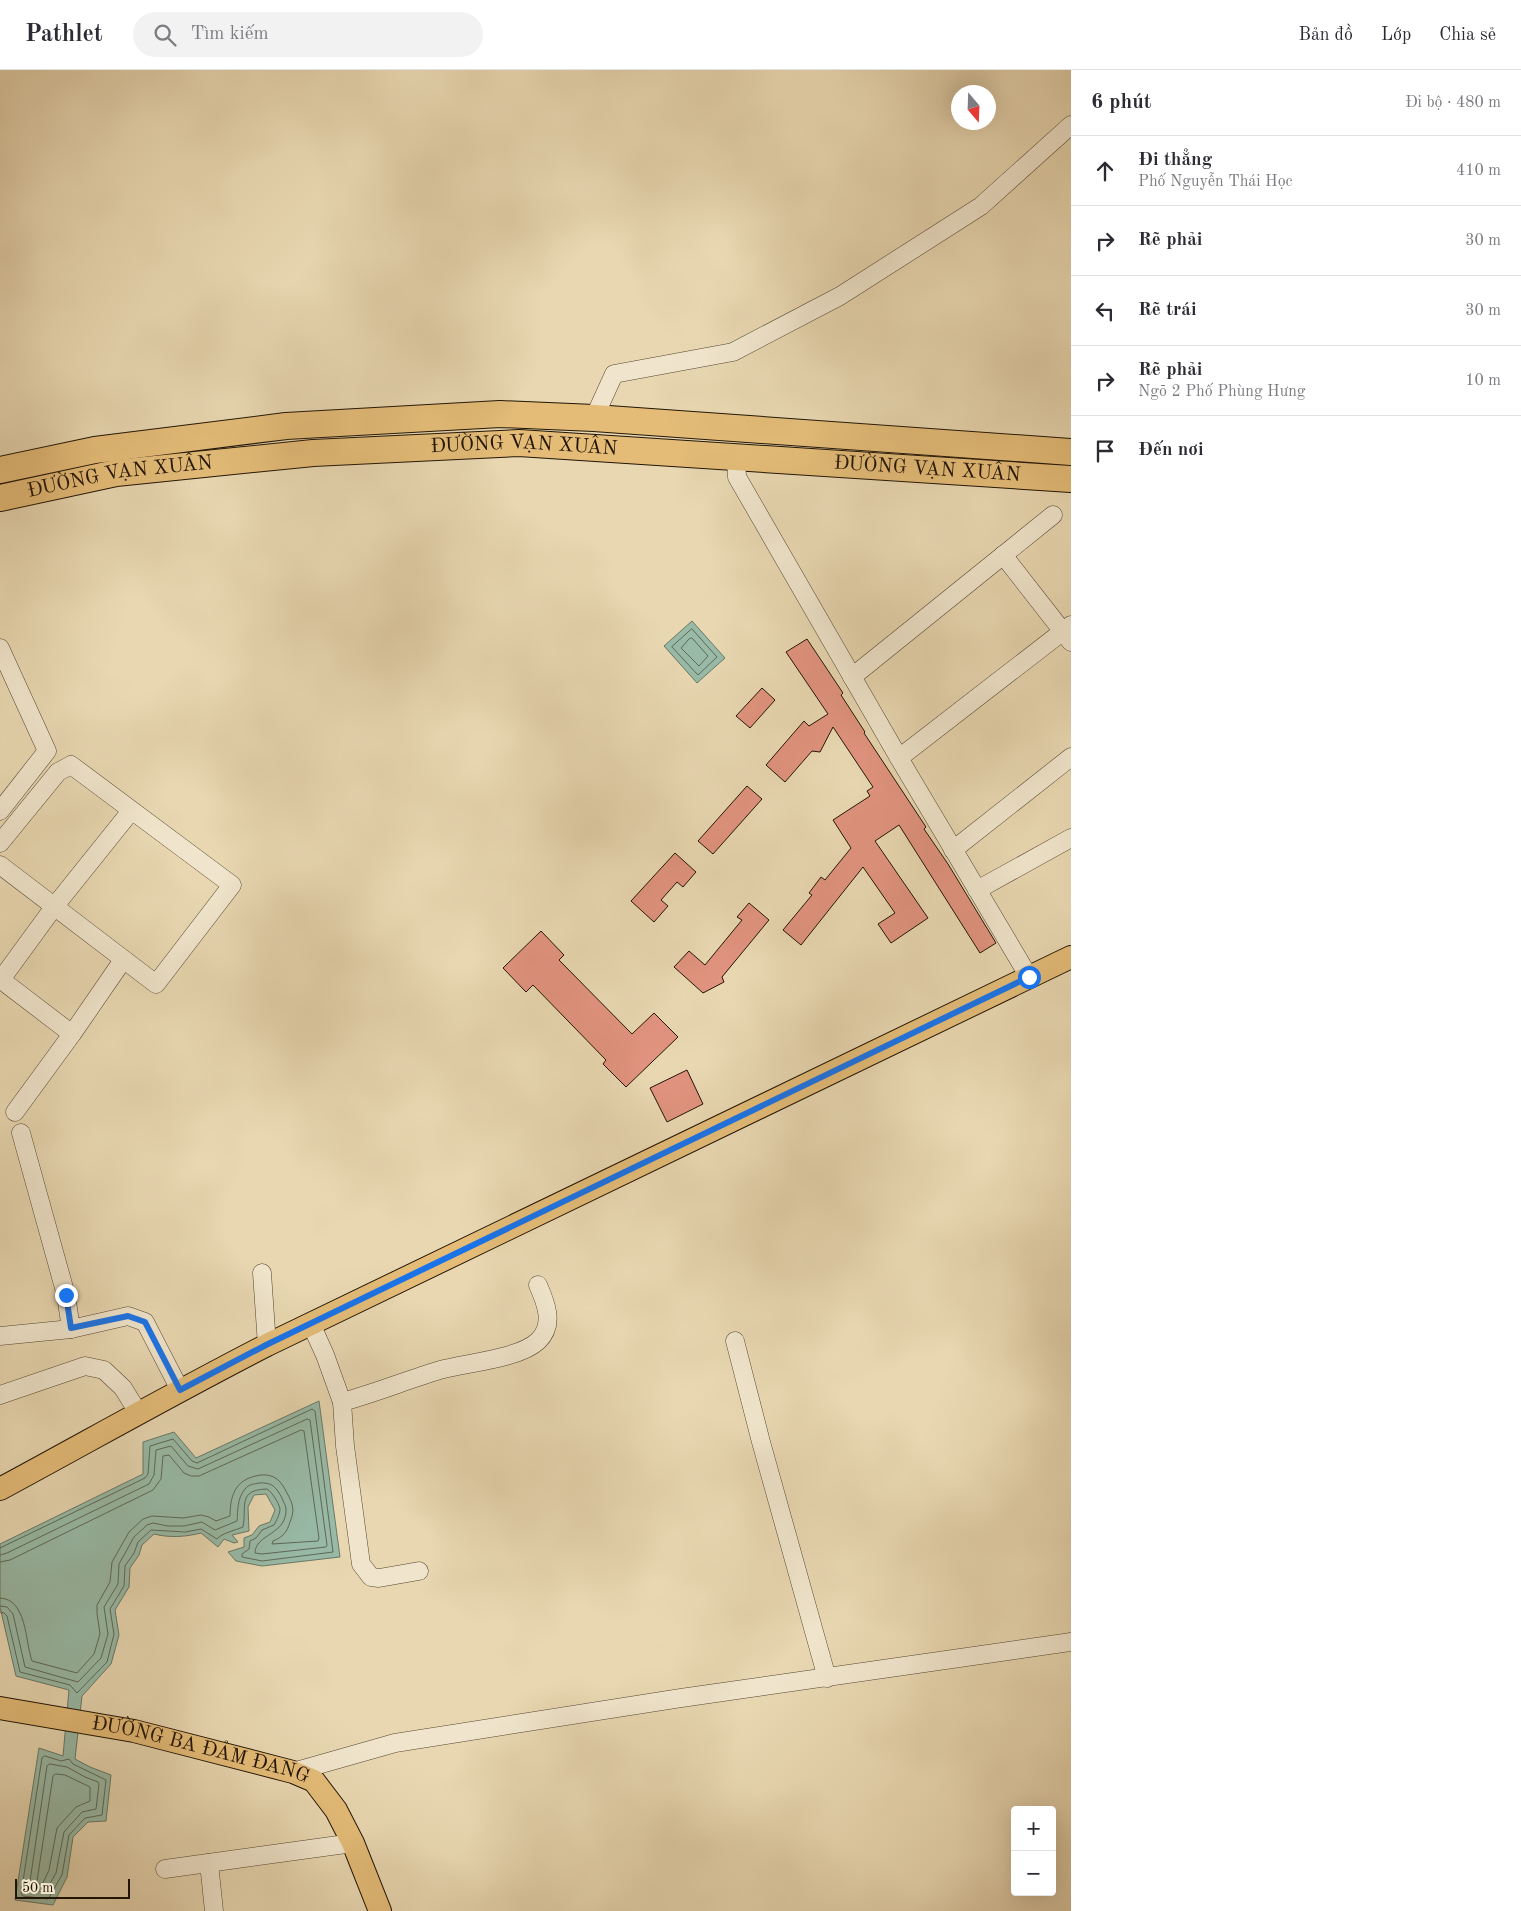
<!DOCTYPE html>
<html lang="vi">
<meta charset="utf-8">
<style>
:root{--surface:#fff;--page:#f2f2f3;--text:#2b2b33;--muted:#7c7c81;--line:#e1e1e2}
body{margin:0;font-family:"Old Standard TT",serif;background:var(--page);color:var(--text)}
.controls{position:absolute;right:15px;bottom:15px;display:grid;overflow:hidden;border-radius:5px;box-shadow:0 5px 20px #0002}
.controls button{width:45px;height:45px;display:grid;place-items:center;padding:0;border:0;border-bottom:1px solid var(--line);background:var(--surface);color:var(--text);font:25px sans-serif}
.compass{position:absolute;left:951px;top:15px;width:45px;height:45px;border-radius:50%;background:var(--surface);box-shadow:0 5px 20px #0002;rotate:161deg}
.scale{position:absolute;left:15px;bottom:12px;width:115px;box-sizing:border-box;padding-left:5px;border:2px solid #221505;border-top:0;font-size:14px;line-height:18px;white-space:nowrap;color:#221505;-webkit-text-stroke:4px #f0e5cc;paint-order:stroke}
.stop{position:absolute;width:15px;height:15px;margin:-11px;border:4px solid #1a73e8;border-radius:50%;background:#fff}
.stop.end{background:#1a73e8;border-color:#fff;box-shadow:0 1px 5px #0008}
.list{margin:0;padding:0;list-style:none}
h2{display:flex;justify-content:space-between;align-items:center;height:65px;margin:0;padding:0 20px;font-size:21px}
h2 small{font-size:16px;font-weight:400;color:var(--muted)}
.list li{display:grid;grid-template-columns:32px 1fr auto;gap:15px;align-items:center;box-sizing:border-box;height:70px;padding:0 20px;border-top:1px solid var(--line)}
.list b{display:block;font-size:19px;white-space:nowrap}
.list p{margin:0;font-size:16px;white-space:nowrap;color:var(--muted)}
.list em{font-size:16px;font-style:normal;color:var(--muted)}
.icon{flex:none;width:28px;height:28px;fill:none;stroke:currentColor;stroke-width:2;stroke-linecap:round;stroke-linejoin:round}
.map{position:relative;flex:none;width:1071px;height:1841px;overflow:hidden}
header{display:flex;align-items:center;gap:30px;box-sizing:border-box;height:70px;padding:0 25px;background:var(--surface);border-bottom:1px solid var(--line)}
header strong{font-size:24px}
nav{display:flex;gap:28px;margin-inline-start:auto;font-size:18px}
.search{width:350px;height:45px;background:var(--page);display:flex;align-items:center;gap:12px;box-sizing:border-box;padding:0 18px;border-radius:28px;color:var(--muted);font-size:19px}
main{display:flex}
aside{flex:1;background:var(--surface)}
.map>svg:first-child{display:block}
.water{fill:#98baa7;stroke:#697866}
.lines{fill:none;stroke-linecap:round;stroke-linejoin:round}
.shore{stroke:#5d6856;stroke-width:1}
.building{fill:#e1937f;stroke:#221505}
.minor-casing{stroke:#544630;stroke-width:19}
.major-casing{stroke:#221505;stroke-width:24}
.highway-casing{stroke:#221505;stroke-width:28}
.minor{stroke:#f0e5cc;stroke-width:18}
.major{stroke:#e4bc78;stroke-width:22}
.highway{stroke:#e4bc78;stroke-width:26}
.route{stroke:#1a73e8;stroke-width:6}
.labels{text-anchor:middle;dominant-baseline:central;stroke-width:4.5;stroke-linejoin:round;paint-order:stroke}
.street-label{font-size:20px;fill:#221505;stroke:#f0e5cc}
</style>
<header>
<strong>Pathlet</strong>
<div class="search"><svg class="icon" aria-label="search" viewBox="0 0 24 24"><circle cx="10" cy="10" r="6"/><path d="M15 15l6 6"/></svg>Tìm kiếm</div>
<nav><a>Bản đồ</a><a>Lớp</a><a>Chia sẻ</a></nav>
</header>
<main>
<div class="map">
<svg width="1071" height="1841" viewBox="0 0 1071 1841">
<rect width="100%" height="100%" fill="#e8d7b1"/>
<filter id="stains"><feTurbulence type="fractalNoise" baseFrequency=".004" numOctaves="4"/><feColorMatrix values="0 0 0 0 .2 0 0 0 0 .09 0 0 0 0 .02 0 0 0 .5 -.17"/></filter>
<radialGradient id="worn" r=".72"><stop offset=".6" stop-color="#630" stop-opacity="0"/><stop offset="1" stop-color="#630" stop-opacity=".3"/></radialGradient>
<!-- water -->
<g class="water">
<path d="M692,551l33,37 -28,25 -33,-37z"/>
<path d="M319,1331l21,156 -78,9 -26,-5 -8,-9 16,-5v-9l8,-3 7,-9 11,-4 5,-12 -9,-16 -12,1 -6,12 1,24 -17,4 6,7 -4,1 -10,-4 -6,8 -17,-14c-16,4 -31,5 -47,1l-12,11 -3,10 -9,13 -1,19 -14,23 4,25 -8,29 -29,32 -7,63 15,8 21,8 -5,46 -18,1 -15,15 -6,40 -14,28 -38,-5 24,-152 24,8 6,-66 -53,-14 -16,-69v-63l143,-70v-32l31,-10 22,26z"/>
</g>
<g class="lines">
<!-- shore -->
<g class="shore">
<path d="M692,559l25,28 -19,18 -26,-28z"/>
<path d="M692,568l16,18 -9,10 -18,-18 8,-9z"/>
<path d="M0,1478l145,-70 3,-4 2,-28 23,-7 19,22 5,2 115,-54 3,2 18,141 -71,9 -20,-4v-3l7,-5 1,-8 6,-3 6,-8 12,-5c2,-4 6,-11 6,-16 -1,-6 -8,-17 -13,-20 -30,1 -20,17 -24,38 -7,3 -21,6 -26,12l-16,-10 -16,3 -34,-2 -13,12 -4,11 -9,13 -1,20 -14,23 4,25 -7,28 -30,31 -7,-8 -50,-13 -13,-56 -3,-3 -4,-1"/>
<path d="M0,1485l7,-2 142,-69 5,-9 2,-25 15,-4 17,20 10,3 109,-50 3,1 17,125 -1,2 -64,7 -7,-1c0,-19 32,-18 31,-44 0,-4 -3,-7 -4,-11 -6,-11 -10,-16 -23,-15 -5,1 -10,1 -14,6 -8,10 -7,20 -8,32l-22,9 -13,-8 -18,4h-16l-15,-3 -6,2 -13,12 -15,27 -1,20 -14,23 4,27 -7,24 -23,24 -53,-15 -12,-53 -6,-7 -7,-1"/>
<path d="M0,1492l10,-2 143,-70 8,-11 2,-23 6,-1 15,18 7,3h8l102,-46 3,1 15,107 -1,3 -46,3 1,-3c10,-4 14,-9 17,-19 5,-12 3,-18 -3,-29 -6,-12 -12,-19 -26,-18 -24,3 -31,18 -31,41l-14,5 -7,-4 -8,-2 -18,3 -31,-2 -9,3 -14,13 -17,30 -2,20 -13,23v8l3,21 -6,20 -17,19 -45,-12c-7,-20 -5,-62 -32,-63"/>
<path d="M45,1686l16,5 8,-2 4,5 33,16 -4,35 -17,3 -16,17 -7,40 -14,24 -25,-3 -2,-2 21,-136z"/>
<path d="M50,1694l17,3 18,10 13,5 1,2 -3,25 -14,3 -18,20 -8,41 -11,19 -14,-2 -2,-2 18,-122z"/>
<path d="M56,1704l9,1 25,12v14l-14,6 -19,21 -8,42 -6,13 -4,1 -2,-3 16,-105z"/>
</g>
</g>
<!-- building -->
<g class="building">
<path d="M807,569l36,54 -2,2 24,37 -1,1 62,94 -2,2 24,35 48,79 -16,10 -81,-128 -24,16 53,77 -37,25 -13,-19 17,-11 -32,-46 -62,78 -18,-15 29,-35 -3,-2 12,-16 4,3 26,-32 -18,-28 37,-24 -3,-5 6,-4 -40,-60 -13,25 -8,-1 -27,31 -19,-17 38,-44 5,5 19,-12 -42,-62z"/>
<path d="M762,618l13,12 -25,28 -14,-12z"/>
<path d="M747,716l15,13 -49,55 -15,-13z"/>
<path d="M675,783l21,19 -13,15 -6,-5 -16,18 7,6 -14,16 -23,-21z"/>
<path d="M749,833l20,17 -47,57 2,5 -21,11 -29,-26 15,-16 16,14 37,-45 -5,-3z"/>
<path d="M541,861l23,24 -5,5 73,74 22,-21 24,24 -52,50 -23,-23 3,-4 -73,-75 -7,7 -23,-24z"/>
<path d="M687,1000l16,34 -36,18 -17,-34z"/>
</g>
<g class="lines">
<defs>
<g id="minor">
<path d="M594,348l20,-44 119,-22 107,-56 141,-90 90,-81"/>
<path d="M736,387l1,20 162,281 130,219"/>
<path d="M1003,485l68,87"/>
<path d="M0,578l47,103 -47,60"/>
<path d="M852,607l201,-162"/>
<path d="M899,688l172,-133"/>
<path d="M0,773l58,-71 13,-7 161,120 -76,99 -156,-119"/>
<path d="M953,780l118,-93"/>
<path d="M977,820l94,-52"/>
<path d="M0,909l72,55 51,-74"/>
<path d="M0,911l54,-74 77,-96"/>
<path d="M15,1042l57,-78"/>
<path d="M21,1063l45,162 5,34"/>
<path d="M262,1203l5,72"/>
<path d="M311,1254l14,31 17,47 3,44 16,118 10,13 8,1 40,-7"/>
<path d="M0,1266l71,-7 57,-13 17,6 35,68"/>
<path d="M735,1271l26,101 66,236"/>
<path d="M0,1325l85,-29 19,4 19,18 16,26"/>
<path d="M342,1332c33,-9 65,-22 98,-32 25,-7 79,-11 98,-29 17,-16 8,-38 0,-56"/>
<path d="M293,1702l102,-29 286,-45 390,-56"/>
<path d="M209,1793l5,48"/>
<path d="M165,1799l188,-26"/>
</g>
<g id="major">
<path d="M0,1419c89,-48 177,-98 267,-144l804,-388"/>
<path id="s1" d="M0,1638l134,23 159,41 21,9 22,29 17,33 27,68"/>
</g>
<g id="highway">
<path d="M0,400l95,-20 191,-24 214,-12 94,4 477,34"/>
<path id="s2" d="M0,428l116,-25 197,-20 206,-10 552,36"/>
</g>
</defs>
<!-- minor casing -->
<use href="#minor" class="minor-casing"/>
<!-- major casing -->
<use href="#major" class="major-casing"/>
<!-- highway casing -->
<use href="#highway" class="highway-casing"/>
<!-- minor -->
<use href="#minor" class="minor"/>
<!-- major -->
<use href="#major" class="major"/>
<!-- highway -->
<use href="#highway" class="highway"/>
</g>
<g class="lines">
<!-- route -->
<path class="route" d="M66,1225l5,33 57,-12 17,6 35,68 86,-45 763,-368"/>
</g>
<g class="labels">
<!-- street labels -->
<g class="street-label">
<text stroke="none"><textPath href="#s2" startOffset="528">ĐƯỜNG VẠN XUÂN</textPath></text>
<text stroke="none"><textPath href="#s2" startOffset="932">ĐƯỜNG VẠN XUÂN</textPath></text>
<text stroke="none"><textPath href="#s2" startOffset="122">ĐƯỜNG VẠN XUÂN</textPath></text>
<text stroke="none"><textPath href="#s1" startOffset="205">ĐƯỜNG BA ĐẢM ĐANG</textPath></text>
</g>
</g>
<rect width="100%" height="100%" filter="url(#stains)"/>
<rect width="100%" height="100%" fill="url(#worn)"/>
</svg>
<div class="controls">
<button>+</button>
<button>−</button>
</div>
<svg class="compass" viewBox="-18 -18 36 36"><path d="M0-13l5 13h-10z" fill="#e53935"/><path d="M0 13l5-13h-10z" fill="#7c7c81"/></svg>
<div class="scale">50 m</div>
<div class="stop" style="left:1029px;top:907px"></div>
<div class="stop end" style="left:66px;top:1225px"></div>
</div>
<aside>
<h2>6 phút<small>Đi bộ · 480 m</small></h2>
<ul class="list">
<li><svg class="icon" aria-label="ahead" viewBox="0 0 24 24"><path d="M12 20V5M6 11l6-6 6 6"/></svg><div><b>Đi thẳng</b><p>Phố Nguyễn Thái Học</p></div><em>410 m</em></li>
<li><svg class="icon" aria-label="right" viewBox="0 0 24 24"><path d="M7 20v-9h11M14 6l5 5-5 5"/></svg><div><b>Rẽ phải</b></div><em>30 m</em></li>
<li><svg class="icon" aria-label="left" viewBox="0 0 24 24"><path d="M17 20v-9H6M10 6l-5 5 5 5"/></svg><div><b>Rẽ trái</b></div><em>30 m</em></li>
<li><svg class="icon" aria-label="right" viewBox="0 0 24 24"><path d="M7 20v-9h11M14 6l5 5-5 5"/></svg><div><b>Rẽ phải</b><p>Ngõ 2 Phố Phùng Hưng</p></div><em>10 m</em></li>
<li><svg class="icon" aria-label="arrive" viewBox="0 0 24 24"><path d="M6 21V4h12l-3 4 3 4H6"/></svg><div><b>Đến nơi</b></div></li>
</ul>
</aside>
</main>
